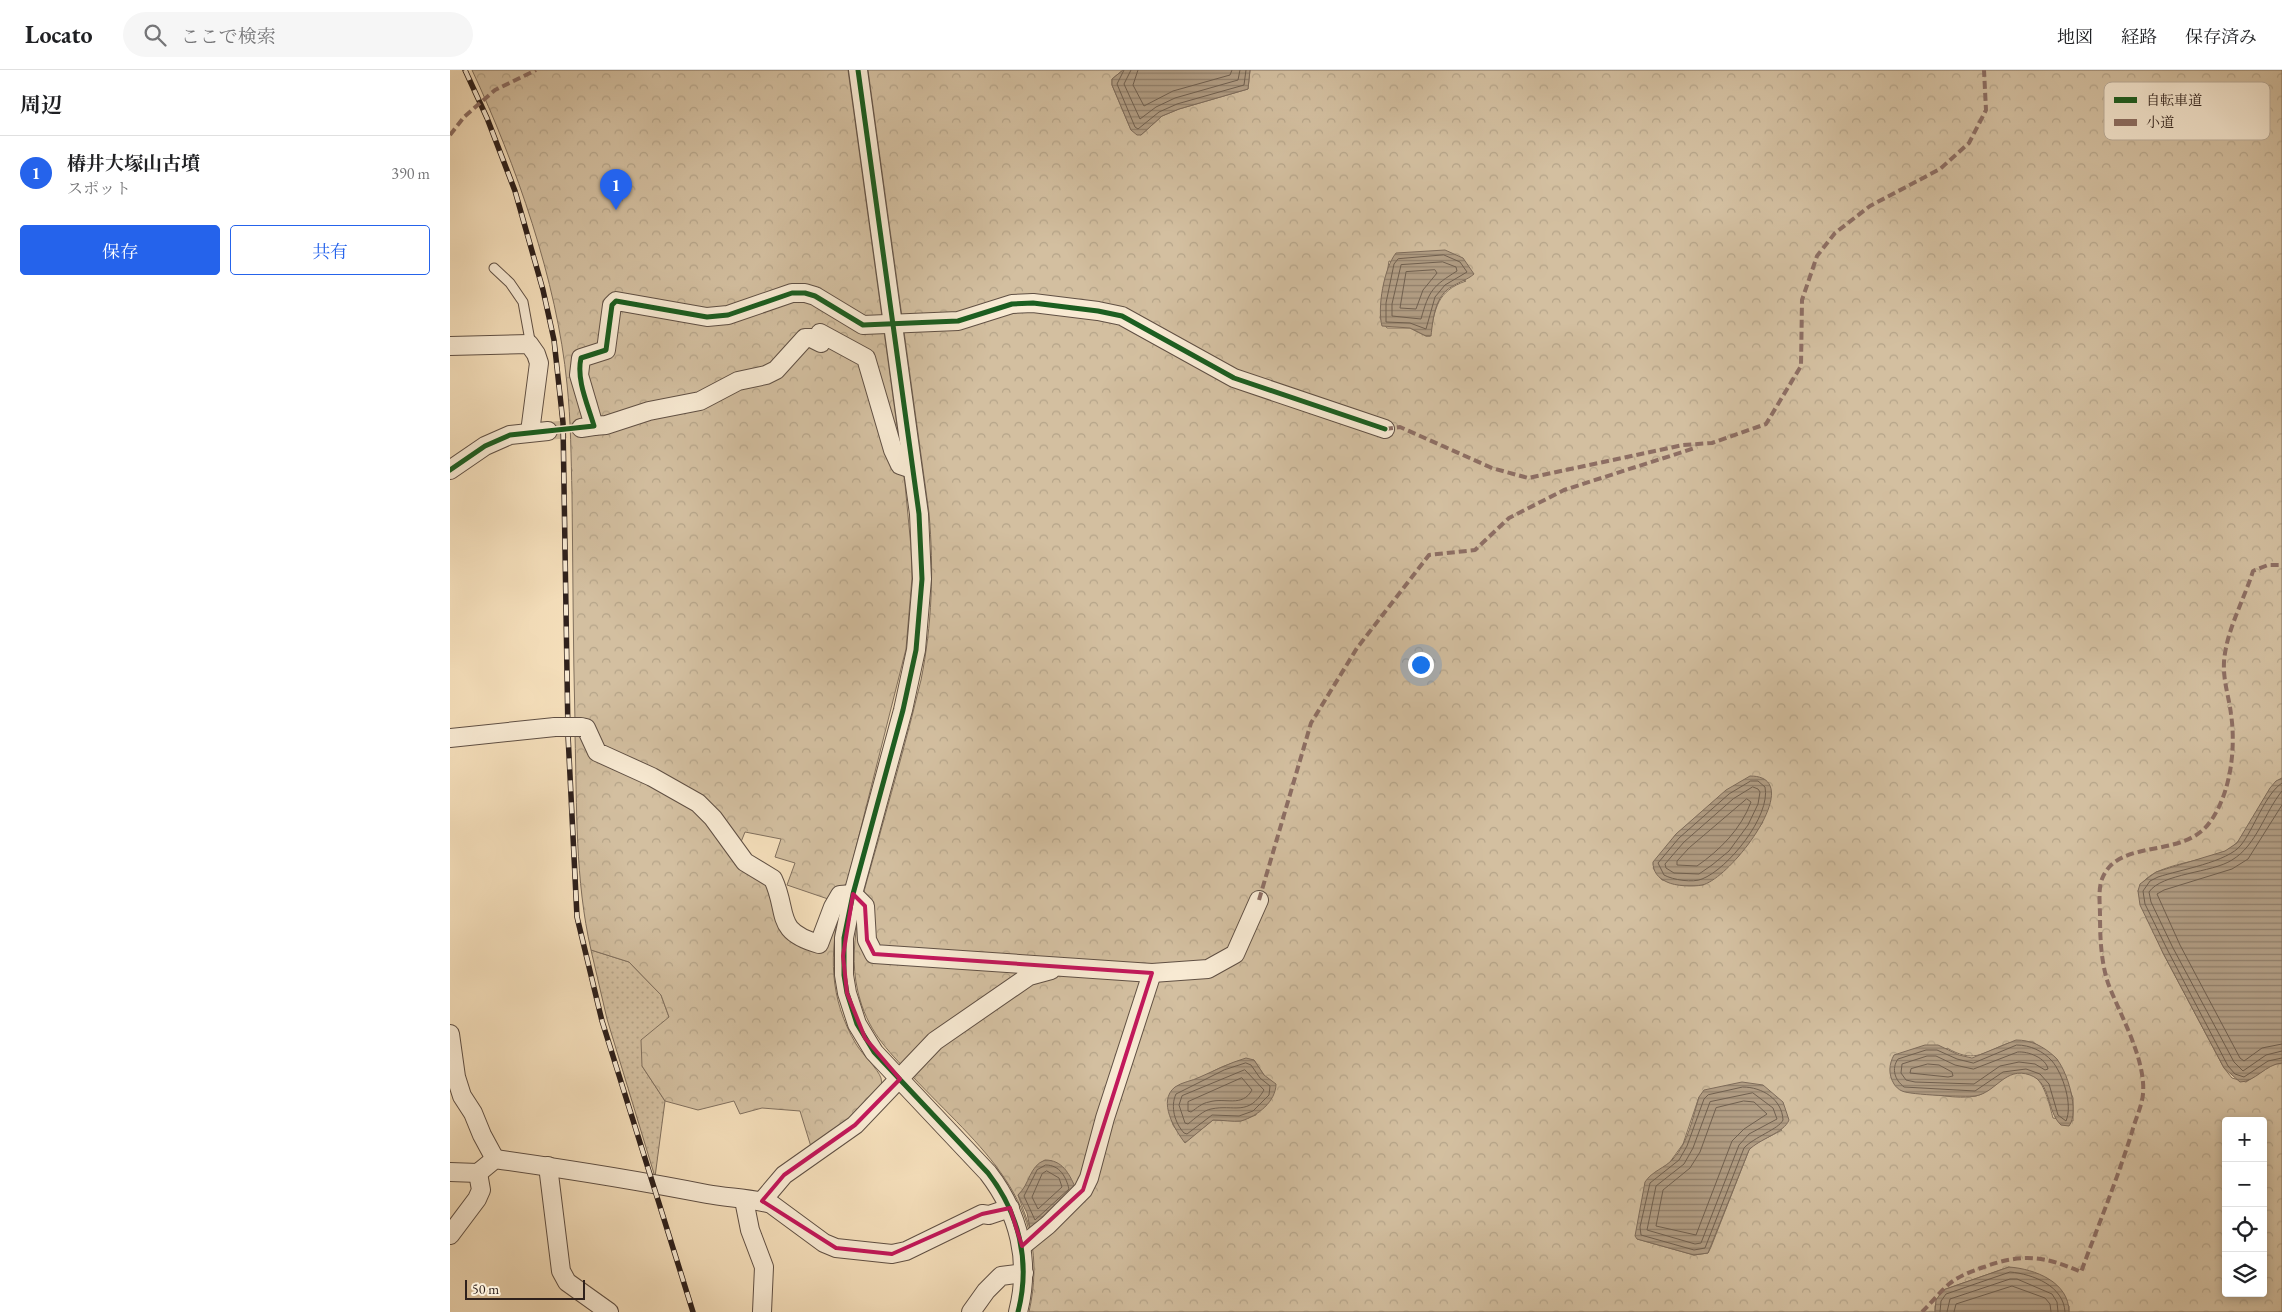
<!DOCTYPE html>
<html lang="ja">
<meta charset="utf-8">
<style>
:root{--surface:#fff;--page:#f6f6f6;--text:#202124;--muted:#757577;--line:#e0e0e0;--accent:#2563eb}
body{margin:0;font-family:"EB Garamond","Noto Serif JP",serif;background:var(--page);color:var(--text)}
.controls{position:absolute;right:15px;bottom:15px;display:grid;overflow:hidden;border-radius:5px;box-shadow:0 2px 8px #0003}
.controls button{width:45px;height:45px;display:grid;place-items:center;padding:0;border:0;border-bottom:1px solid var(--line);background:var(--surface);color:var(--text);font:25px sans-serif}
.scale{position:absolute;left:15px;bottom:12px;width:120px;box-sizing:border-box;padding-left:5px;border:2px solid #2f211c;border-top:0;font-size:14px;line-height:18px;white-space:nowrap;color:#2f211c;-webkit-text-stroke:4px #f8ead3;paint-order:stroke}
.you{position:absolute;left:970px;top:594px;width:18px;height:18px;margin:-12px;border:4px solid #fff;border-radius:50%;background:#1a73e8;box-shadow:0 0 0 8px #1a73e833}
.badge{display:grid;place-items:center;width:32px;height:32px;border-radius:50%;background:var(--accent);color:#fff;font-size:16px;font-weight:700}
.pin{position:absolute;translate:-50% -41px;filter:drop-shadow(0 1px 2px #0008)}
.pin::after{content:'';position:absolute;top:26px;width:18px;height:15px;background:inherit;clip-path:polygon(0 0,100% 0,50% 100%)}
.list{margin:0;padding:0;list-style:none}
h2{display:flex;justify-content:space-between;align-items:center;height:65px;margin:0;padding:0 20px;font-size:21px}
h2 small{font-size:16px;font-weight:400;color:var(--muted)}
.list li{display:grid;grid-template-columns:32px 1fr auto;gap:15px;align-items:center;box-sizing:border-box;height:75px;padding:0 20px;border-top:1px solid var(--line)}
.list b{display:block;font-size:19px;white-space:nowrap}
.list p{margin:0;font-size:16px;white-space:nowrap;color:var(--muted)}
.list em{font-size:16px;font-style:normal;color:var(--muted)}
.actions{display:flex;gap:10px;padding:15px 20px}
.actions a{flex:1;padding:11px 0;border:1px solid var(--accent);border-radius:5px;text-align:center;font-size:18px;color:var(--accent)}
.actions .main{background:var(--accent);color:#fff}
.icon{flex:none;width:28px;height:28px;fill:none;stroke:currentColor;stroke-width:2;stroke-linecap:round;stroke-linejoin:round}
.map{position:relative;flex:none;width:1832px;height:1242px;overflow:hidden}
header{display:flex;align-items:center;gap:30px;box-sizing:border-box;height:70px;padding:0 25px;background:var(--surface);border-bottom:1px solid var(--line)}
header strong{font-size:24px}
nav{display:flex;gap:28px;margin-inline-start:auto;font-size:18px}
.search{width:350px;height:45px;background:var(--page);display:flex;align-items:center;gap:12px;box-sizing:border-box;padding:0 18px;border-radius:28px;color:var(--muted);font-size:19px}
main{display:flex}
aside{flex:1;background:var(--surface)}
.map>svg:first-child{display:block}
.grass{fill:url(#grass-dots);stroke:#81705e}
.forest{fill:url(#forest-crowns);stroke:#81705e;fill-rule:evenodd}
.water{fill:url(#water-rules);stroke:#7e6c5b}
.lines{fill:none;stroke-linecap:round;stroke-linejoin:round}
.shore{stroke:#706050;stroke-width:1}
.street-tunnel{stroke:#cdb99b;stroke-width:18;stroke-dasharray:18 9;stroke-linecap:butt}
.lane-casing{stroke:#605044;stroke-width:11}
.street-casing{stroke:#605044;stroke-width:20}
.lane{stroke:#f8ead3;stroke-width:9}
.street{stroke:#f8ead3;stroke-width:18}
.rail-casing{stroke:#2f211c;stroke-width:5.5}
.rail{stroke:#f8ead3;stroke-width:4;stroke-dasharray:11;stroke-linecap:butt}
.street-bridge-casing{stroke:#605044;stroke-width:20;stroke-linecap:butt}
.street-bridge{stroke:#f8ead3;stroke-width:18}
.quiet{stroke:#8d6e63;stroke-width:4;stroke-dasharray:8 4;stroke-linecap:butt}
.cycleway-casing{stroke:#f8ead3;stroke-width:8}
.cycleway{stroke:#1b5e20;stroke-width:5}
.marked{fill:none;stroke:#c2185b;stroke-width:4;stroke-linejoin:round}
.key{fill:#f8ead3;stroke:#bcae9c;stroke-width:1}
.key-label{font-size:14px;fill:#2f211c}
</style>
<header>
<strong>Locato</strong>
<div class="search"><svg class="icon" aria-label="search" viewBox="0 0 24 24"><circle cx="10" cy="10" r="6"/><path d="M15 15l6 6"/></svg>ここで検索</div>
<nav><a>地図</a><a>経路</a><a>保存済み</a></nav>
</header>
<main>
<aside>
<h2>周辺<small></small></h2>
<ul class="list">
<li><span class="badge">1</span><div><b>椿井大塚山古墳</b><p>スポット</p></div><em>390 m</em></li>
</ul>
<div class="actions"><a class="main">保存</a><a>共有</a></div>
</aside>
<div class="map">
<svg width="1832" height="1242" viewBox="0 0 1832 1242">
<defs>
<pattern id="grass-dots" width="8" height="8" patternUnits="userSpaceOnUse" patternTransform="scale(1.25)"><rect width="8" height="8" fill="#d3bfa0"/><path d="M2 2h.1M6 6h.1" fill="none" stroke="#b5a489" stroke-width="1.8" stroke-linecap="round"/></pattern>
<pattern id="forest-crowns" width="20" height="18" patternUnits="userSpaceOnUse" patternTransform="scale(1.25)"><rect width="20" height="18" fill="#d3bfa0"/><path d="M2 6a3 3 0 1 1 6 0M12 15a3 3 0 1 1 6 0" fill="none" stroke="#b5a489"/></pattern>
<pattern id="water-rules" width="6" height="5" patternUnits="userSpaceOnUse" patternTransform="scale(1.25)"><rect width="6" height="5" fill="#b29e85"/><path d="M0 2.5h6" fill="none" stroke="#91806c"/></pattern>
</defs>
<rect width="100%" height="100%" fill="#f5dfbb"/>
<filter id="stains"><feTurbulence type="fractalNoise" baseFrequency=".004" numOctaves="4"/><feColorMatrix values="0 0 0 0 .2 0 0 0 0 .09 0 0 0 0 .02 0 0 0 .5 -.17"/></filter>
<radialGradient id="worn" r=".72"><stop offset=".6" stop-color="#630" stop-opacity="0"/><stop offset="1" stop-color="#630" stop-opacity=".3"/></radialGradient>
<!-- grass -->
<path class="grass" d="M141,880l38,12 32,33 8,22 -27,49 23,35 -10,76 -48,-158z"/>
<!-- forest -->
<g class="forest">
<path d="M22,0h376l57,414 6,63 1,31 -6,71 -59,234 -10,9 -6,8 -44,-15 8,-22 -20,-6 6,-18 -36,-7 -6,15 -23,-31 -110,-63 -31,-31c-2,-76 -2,-152 -3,-228 -1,-36 -1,-73 -5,-110 -10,-103 -51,-220 -95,-314z"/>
<path d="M418,0h255l-11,9v6l19,45 10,5 21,-19 17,-7 69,-20 2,-19h1032v708c-25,18 -29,58 -56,73 -23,12 -80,12 -88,40l25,62 61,115 8,10 14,4 25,-17 11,-2v249h-213v-6l-60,-39 -66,23 -8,16v6h-906c25,-111 -49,-164 -117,-236 -26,-27 -45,-46 -54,-84 -13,-54 10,-111 23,-162 14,-50 28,-100 40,-150 11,-55 13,-110 8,-167zM939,191l77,20c-29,10 -31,27 -36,55h-4l-16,-8h-23l-7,-10zM1257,739l56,13 -26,36 -34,27 -41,-5 -9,-12 23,-34zM1583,972l24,17 16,39v23l-20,-3c-6,-23 -14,-60 -48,-42 -10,6 -17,17 -29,20 -20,4 -42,-3 -62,-3l33,-45c26,15 34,6 59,-4 7,-3 19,-2 27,-2zM804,990l10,15 -8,40 -16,6 -27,-1 -28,22 -12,-17 -5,-20c26,-22 50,-44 86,-45zM1249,1027l83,33 -27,14 -6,6 -38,97 -3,6 -14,2 -57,-16 33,-77 13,-18zM1776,1051h37v172h-37zM601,1090l-21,68 -12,-33z"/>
<path d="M130,660l15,24 89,44 87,83 9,38 42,30 19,-46c-12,51 -12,95 15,141 6,10 22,25 25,34 1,5 1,11 1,16l-70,56 -12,-39 -38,-3 -22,6 -6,-13 -36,9 -33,-9 -23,-35 -1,-26 28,-23 -8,-22 -32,-33 -38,-12c-16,-70 -14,-143 -16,-215z"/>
</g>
<!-- water -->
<g class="water">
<path d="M673,0h127l-2,19 -69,20 -17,7 -21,19h-4l-6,-5 -19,-45v-6z"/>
<path d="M995,180l18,8 11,16c-7,6 -13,7 -21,12 -18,9 -20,32 -22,50h-5l-16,-8 -28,-2c-5,-18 2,-58 14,-73z"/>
<path d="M1300,706c59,0 -19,103 -48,109 -9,2 -27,1 -35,-3 -9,-4 -14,-10 -14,-20l23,-28 50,-44z"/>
<path d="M1832,708v285c-16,1 -27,19 -42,19l-16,-14 -61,-115 -23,-48 -2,-14 2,-7 16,-12 69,-21 12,-8 33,-55 6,-7z"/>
<path d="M1566,970c15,0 27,6 39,17 12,12 25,55 14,69l-8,-1c-15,-14 -9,-42 -31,-50 -25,-9 -34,18 -55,21 -9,1 -65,-1 -73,-5 -3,-1 -7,-5 -8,-7 -6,-10 -5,-20 0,-29l31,-10h13l21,10 13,3z"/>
<path d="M796,988l8,2 10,15 12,9c0,17 -18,32 -35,37 -8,1 -19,-1 -28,-1l-28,23c-10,-13 -28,-42 -10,-56 7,-5 17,-6 25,-10 16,-7 29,-14 46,-19z"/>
<path d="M1292,1012l21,3 20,17 6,18c-5,13 -30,19 -40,30l-41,103 -14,2 -57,-16 -2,-3 10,-54c7,-11 20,-14 28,-23 15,-16 20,-42 26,-62l5,-7z"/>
<path d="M595,1090c17,0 24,13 30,27l-22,25 -23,16 -3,-15 -9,-18c12,-11 11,-29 27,-35z"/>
<path d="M1559,1197c26,2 60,15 60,45h-134l1,-12 7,-10z"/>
</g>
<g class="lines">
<!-- shore -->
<g class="shore">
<path d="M674,0l-7,14 18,43 3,2 21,-17 18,-8 67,-19 2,-15"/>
<path d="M681,0l-7,14 16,35 16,-12 19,-9 63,-18 2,-10"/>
<path d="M688,0l-5,15 11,21 29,-15 57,-16 2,-5"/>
<path d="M994,185l16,7 7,10 -22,13 -10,12 -9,32 -16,-6 -24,-1v-19l8,-39 4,-5z"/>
<path d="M993,192l13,5 1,4c-24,15 -28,19 -36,48l-29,-3v-12l9,-39z"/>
<path d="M985,200l2,3 -14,17 -7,19 -16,-1 6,-36z"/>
<path d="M1301,711h7l7,6c6,29 -37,82 -63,92 -9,4 -29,1 -38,-4l-6,-12 21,-25 50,-44z"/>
<path d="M1832,713c-17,11 -28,46 -41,62 -13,17 -62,25 -83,32l-8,4 -7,10 2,13 23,47 60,115 7,8 9,3 24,-16 14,-3"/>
<path d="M1303,717l5,2 2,3 -2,12 -10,21 -19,26 -17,14 -13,9 -25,-1 -8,-5 -1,-4 19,-22 49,-43z"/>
<path d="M1832,721c-18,22 -25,54 -50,69 -20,13 -70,13 -83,32l2,10 22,46 61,114 9,9 23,-16 16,-4"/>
<path d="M1297,729l4,3c-10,27 -31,48 -54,64l-20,-1v-4l12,-13z"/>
<path d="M1832,735l-34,54 -16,10 -68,21 -7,4 23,51 60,113 4,3 18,-13 20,-4"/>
<path d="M1567,975c13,0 26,6 35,16 11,13 21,44 14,60l-8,-6 -9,-31 -9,-10 -14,-5 -23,3 -28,19 -71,-4c-9,-7 -13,-18 -6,-28l28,-9h11l20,9 16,4z"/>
<path d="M1568,982c10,-1 28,6 30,17l-3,1 -10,-6 -16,-2 -19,4 -26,18 -59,-2 -9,-2 -5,-7 1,-9 25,-8h9l19,9 18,4z"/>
<path d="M796,993l5,2 9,13 10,8 -1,9 -16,16 -14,5 -27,-1 -25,19 -3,-1c-9,-10 -14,-26 -8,-39l48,-24z"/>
<path d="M1478,994l11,1 13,7 1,4 -5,1 -38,-4 1,-4z"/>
<path d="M795,1000l19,20c-16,27 -30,14 -53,19 -7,1 -17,10 -23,15l-3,-1 -6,-18 3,-9z"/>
<path d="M792,1008l10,12c-10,18 -27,7 -43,12 -7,1 -12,6 -18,10l-3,-1v-9z"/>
<path d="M1293,1017c19,0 39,12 40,33 -4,9 -29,17 -39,28l-39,100 -11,2 -53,-15 -1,-8 10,-44 29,-23 8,-14 17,-47 4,-4z"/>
<path d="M1303,1023l20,15 4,11 -28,15 -10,11 -38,98 -6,1 -48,-14 9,-44 28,-22 9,-16 17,-46z"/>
<path d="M1294,1031l10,1 13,12 -23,15 -12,12 -36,94 -40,-9 7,-36 27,-22 10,-16 16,-44z"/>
<path d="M596,1095c14,0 20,12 23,24l-34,31 -11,-24 13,-26z"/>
<path d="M597,1101l12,7 3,9 -24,22 -6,-12 10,-23z"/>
<path d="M1490,1242l1,-11 5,-7 64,-22c23,2 54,14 55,40"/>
<path d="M1497,1242l3,-13 60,-20h7l35,15 5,8 1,10"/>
<path d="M1504,1242l2,-8 56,-18 33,12 5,6 1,8"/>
</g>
<!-- street-tunnel -->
<path class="street-tunnel" d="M98,361l33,-3"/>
<defs>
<path id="lane" d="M44,198l16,15 13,19 8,44"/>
<g id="street">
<path d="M408,0l61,444 3,65 -6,71 -13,60 -50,184 -9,44v37l3,18 10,31 17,28 114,121c31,40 43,89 30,139"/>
<path d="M0,276l79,-2 7,10 3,9 -9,69"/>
<path d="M144,356l12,-1 43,-14 51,-10 38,-20 28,-6 10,-5 29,-32h6l10,5 -1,-10 46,25 27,92 7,15 12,4"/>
<path d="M131,358l13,-2 -15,-51 2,-17 25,-8 6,-45 4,-4 91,16 21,-2 64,-22h13l10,3 48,29 95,-4 54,-17 21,-1 65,8 24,5 112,62 151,51"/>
<path d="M0,400l35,-24 25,-11 38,-4"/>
<path d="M131,657l5,1 11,24 55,25 46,26 15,15 32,44 28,17c16,34 0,52 46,65l14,-37 7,-12 13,-1 12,12 2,34 7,14 278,19 56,-4 27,-15 24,-54"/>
<path d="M0,668l105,-11"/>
<path d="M0,964l6,43 6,19 11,17 9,22 13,24"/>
<path d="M98,1096l13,105 6,11 42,30"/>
<path d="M0,1102l28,1 17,-14c71,10 141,21 212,35 21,4 44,4 64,10l53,39 12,5 56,6 14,-3 76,-37 7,1 21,-7"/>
<path d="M294,1130l6,30 14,37 -2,45"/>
<path d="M312,1131l22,-26 71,-50 80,-84 94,-65 22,-6"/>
<path d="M0,1165l27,-36 4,-9 -3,-17"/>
<path d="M572,1176l26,-21 35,-35 6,-12 16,-60 47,-145"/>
<path d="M521,1242l15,-21 15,-15 23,-3"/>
</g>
</defs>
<!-- lane casing -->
<use href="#lane" class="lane-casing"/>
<!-- street casing -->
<use href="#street" class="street-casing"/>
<!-- lane -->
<use href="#lane" class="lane"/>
<!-- street -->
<use href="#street" class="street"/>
<defs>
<path id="rail" d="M15,0l22,48 28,73 28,99 11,50 9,83 5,312 9,182 25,104 91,291"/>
</defs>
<!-- rail casing -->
<use href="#rail" class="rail-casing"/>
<!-- rail -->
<use href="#rail" class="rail"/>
<defs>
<path id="street-bridge" d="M105,657h26"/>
</defs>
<!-- street-bridge casing -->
<use href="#street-bridge" class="street-bridge-casing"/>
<!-- street-bridge -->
<use href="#street-bridge" class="street-bridge"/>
<!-- quiet -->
<g class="quiet">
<path d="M0,65l14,-18 31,-27 41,-20"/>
<path d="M935,359l15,-2 92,41 36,10 155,-33 29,-2 54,-19 35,-58 1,-66 15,-44 18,-23 35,-27 70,-37 29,-26 17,-33 -2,-40"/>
<path d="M809,830l52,-177 46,-75 72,-93 46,-5 34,-32 55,-28 131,-42"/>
<path d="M1472,1242c9,-9 18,-20 27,-28 10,-8 23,-13 35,-17 38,-14 61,-11 97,5 17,-46 36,-92 51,-140 3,-12 10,-26 11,-38 3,-35 -23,-79 -35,-111 -7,-21 -8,-46 -8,-68 0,-10 -2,-26 2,-36 16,-42 81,-19 108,-57 21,-29 26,-74 21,-108 -2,-17 -8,-33 -7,-52 2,-31 20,-62 29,-91l15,-6h14"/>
</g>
<defs>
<g id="cycleway">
<path d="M408,0l61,444 3,65 -6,71 -13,60 -50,184 -9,44v37l3,18 10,31 17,28 114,121c31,40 43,89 30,139"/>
<path d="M0,400l35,-24 25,-11 84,-9c-6,-21 -18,-46 -13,-68l25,-8 6,-45 4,-4 91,16 21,-2 64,-22h13l10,3 48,29 95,-4 54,-17 21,-1 65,8 24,5 112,62 151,51"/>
</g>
</defs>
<!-- cycleway casing -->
<use href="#cycleway" class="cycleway-casing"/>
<!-- cycleway -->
<use href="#cycleway" class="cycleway"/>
</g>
<!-- marked area -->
<path class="marked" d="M403,824l12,12 2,34 7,14 278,19 -69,217 -61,56 -12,-38 -28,6 -90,40 -56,-6 -74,-47 22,-26 71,-50 45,-46 -35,-41 -18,-45 -4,-37z"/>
<!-- legend -->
<rect x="1654" y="12" width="166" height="58" rx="8" class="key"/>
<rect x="1664" y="27" width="23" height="6" fill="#1b5e20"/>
<rect x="1664" y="49" width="23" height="7" fill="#8d6e63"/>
<g class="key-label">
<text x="1696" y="35">自転車道</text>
<text x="1696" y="57">小道</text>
</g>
<rect width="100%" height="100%" filter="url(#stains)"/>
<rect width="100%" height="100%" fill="url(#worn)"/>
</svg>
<div class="controls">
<button>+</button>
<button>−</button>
<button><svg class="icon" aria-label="locate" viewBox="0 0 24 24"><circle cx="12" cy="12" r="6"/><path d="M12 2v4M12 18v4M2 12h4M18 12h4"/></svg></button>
<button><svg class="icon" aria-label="layers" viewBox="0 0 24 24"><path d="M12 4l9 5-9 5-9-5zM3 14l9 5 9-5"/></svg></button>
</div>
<div class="scale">50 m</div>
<div class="you"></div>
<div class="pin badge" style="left:166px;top:140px">1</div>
</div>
</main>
